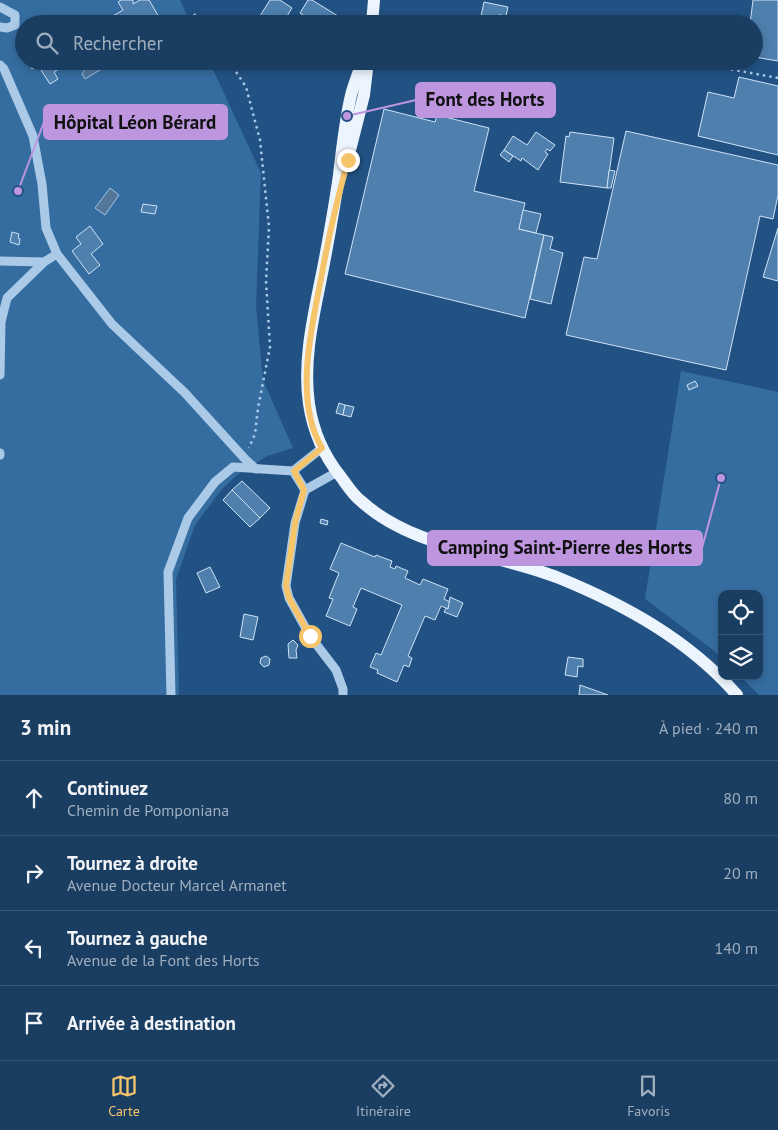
<!DOCTYPE html>
<html lang="fr">
<meta charset="utf-8">
<style>
:root{--surface:#1a3e62;--page:#27496b;--text:#f1f3f6;--muted:#9faebe;--line:#385777;--accent:#f5c46b}
body{margin:0;font-family:"PT Sans",sans-serif;background:var(--page);color:var(--text)}
.controls{position:absolute;right:15px;bottom:15px;display:grid;overflow:hidden;border-radius:10px;box-shadow:0 2px 8px #0003}
.controls button{width:45px;height:45px;display:grid;place-items:center;padding:0;border:0;border-bottom:1px solid var(--line);background:var(--surface);color:var(--text);font:25px sans-serif}
.stop{position:absolute;width:15px;height:15px;margin:-11px;border:4px solid #f5c46b;border-radius:50%;background:#fff}
.stop.end{background:#f5c46b;border-color:#fff;box-shadow:0 1px 5px #0008}
.list{margin:0;padding:0;list-style:none}
h2{display:flex;justify-content:space-between;align-items:center;height:65px;margin:0;padding:0 20px;font-size:21px}
h2 small{font-size:16px;font-weight:400;color:var(--muted)}
.list li{display:grid;grid-template-columns:32px 1fr auto;gap:15px;align-items:center;box-sizing:border-box;height:75px;padding:0 20px;border-top:1px solid var(--line)}
.list b{display:block;font-size:19px;white-space:nowrap}
.list p{margin:0;font-size:16px;white-space:nowrap;color:var(--muted)}
.list em{font-size:16px;font-style:normal;color:var(--muted)}
.icon{flex:none;width:28px;height:28px;fill:none;stroke:currentColor;stroke-width:2;stroke-linecap:round;stroke-linejoin:round}
.map{position:relative;flex:none;width:778px;height:695px;overflow:hidden}
.search{position:absolute;background:var(--surface);box-shadow:0 2px 8px #0003;left:15px;right:15px;top:15px;height:55px;display:flex;align-items:center;gap:12px;box-sizing:border-box;padding:0 18px;border-radius:28px;color:var(--muted);font-size:19px}
.sheet{height:365px;background:var(--surface)}
nav{display:flex;justify-content:space-around;align-items:center;box-sizing:border-box;height:70px;border-top:1px solid var(--line);background:var(--surface);font-size:14px;color:var(--muted)}
nav a{display:grid;justify-items:center;gap:2px}
nav .on{color:var(--accent)}
.map>svg:first-child{display:block}
.green{fill:#366da0}
.water{fill:#55779a;stroke:#9dc6ea}
.building{fill:#4e7fad;stroke:#cee3f6}
.lines{fill:none;stroke-linecap:round;stroke-linejoin:round}
.path{stroke:#aacae8;stroke-width:2.5;stroke-dasharray:2.5 4;stroke-linecap:butt}
.minor{stroke:#aacae8;stroke-width:9}
.major{stroke:#ecf4fe;stroke-width:12}
.route{stroke:#f5c46b;stroke-width:6}
.leader{fill:none;stroke:#bd96df;stroke-width:2}
.callout-dot{fill:#bd96df;stroke:#225283;stroke-width:2}
.callout{fill:#bd96df;stroke:#bd96df;stroke-width:2}
.callout-label{font-size:19px;text-anchor:middle;font-weight:bold;fill:#111}
</style>
<div class="map">
<svg width="778" height="695" viewBox="0 0 778 695">
<rect width="100%" height="100%" fill="#225283"/>
<!-- green -->
<g class="green">
<path d="M0,0h180l11,24h-167v37h185l52,112 -5,133 7,74 30,68 -26,8 -30,19 -15,14 -27,36 -19,54 3,116h-179z"/>
<path d="M681,371l97,21v303h-19l-19,-19h19v-82h-37v64l-10,-9 -67,-50z"/>
</g>
<!-- water -->
<g class="water">
<path d="M94,61h7l4,6 -20,12 -3,-5 5,-9z"/>
<path d="M110,188l9,7 -14,20 -10,-7z"/>
</g>
<!-- building -->
<g class="building">
<path d="M121,0h12v4l7,-4h9l10,17 -11,7h-37l-3,-5 15,-9 -5,-8z"/>
<path d="M270,0h10l12,8 -8,13 4,3h-33z"/>
<path d="M308,0h4l26,16 -4,8h-27l2,-5 -9,-6z"/>
<path d="M753,0h25v61l-24,-4v-33h-4z"/>
<path d="M484,2l24,5 -2,9 -7,-1 -1,4 -17,-3z"/>
<path d="M499,15l17,3 -1,6h-36l2,-8 17,3z"/>
<path d="M28,61h16l-12,8z"/>
<path d="M54,61h6l3,5 -9,6 4,7 -8,5 -9,-14 13,-8z"/>
<path d="M60,61h10l-4,4 -4,-1z"/>
<path d="M426,61h25v2z"/>
<path d="M739,77l39,9v69l-80,-19 10,-44 26,6z"/>
<path d="M384,109l51,13 2,-7 52,13 -15,63 51,12 -6,26 25,6 -19,83 -180,-44z"/>
<path d="M626,131l152,34v30l-5,24 -13,-3 -34,154 -160,-35 18,-78 13,2z"/>
<path d="M536,132l19,13 -5,6 -3,-2 -2,3 3,2 -10,16 -16,-12 -1,3 -17,-11 9,-14 14,9z"/>
<path d="M570,132l44,6 -7,50 -47,-6 6,-46 3,1z"/>
<path d="M504,150l9,6 -4,6 -9,-7z"/>
<path d="M609,170l6,1 -4,17h-4z"/>
<path d="M143,204l14,2 -2,8 -14,-2z"/>
<path d="M523,210l18,4 -5,19 -17,-4z"/>
<path d="M90,226l13,18 -12,10 9,11 -11,9 -17,-23 9,-7 -5,-7z"/>
<path d="M778,228v53l-15,-4z"/>
<path d="M12,232l7,2 -1,4 2,1 -1,6 -9,-3z"/>
<path d="M544,235l9,2 -3,12 13,4 -12,51 -21,-5z"/>
<path d="M695,381l3,5 -9,4 -2,-5z"/>
<path d="M339,403l6,2 -2,10 -7,-2z"/>
<path d="M345,405l9,2 -3,10 -8,-2z"/>
<path d="M242,481l28,27 -10,10 -28,-28z"/>
<path d="M232,490l28,28 -10,9 -27,-27z"/>
<path d="M321,519l7,2 -1,4 -7,-2z"/>
<path d="M341,543l34,14 1,-2 16,6 -2,6 5,2 1,-3 12,5 -3,7 15,7 3,-6 25,10 -4,10 6,3 -2,7 -7,-3 -6,14 -10,-4 -17,40 4,2 -3,9 -5,-2 -7,17 -20,-9 1,-3 -8,-3 6,-14 5,2 21,-50 -41,-17 -8,19 4,2 -7,17 -24,-10 7,-17 -4,-1 10,-25 -9,-4z"/>
<path d="M210,567l10,20 -14,6 -9,-20z"/>
<path d="M450,597l13,6 -6,14 -13,-5 2,-4 2,1z"/>
<path d="M244,614l14,3 -5,23 -13,-3z"/>
<path d="M293,640l5,5 -2,5 1,8h-8l-1,-14z"/>
<path d="M266,656l4,3 -1,6 -5,2 -4,-4 1,-5z"/>
<path d="M568,657l15,2v8l-5,-1 -1,11 -12,-2z"/>
<path d="M580,685l28,10h-29z"/>
</g>
<g class="lines">
<!-- path -->
<g class="path">
<path d="M194,14l8,10"/>
<path d="M229,61l17,26 14,53 9,87 -3,54 4,66 -12,61 -3,26 -6,14"/>
<path d="M667,61l20,3 9,4h28l54,10"/>
</g>
<!-- minor -->
<g class="minor">
<path d="M0,7l15,8v10l-8,3 -7,-1"/>
<path d="M0,65l4,4 29,67 9,48 4,44 11,26 55,70 73,69 60,66 11,10"/>
<path d="M0,261l44,1 13,-8"/>
<path d="M0,375l1,-53 6,-24 37,-36"/>
<path d="M0,453v2"/>
<path d="M293,471l29,-23"/>
<path d="M305,490l-10,33 -9,63 3,12 21,38 26,34 7,19v6"/>
<path d="M305,490l32,-18"/>
<path d="M171,695l-3,-123 20,-54 27,-36 18,-15 60,4 12,19"/>
</g>
<!-- major -->
<g class="major">
<path d="M372,24l2,-24"/>
<path d="M362,61c-3,11 -8,23 -11,34 -6,26 -9,53 -12,80 -4,28 -9,56 -14,83 -9,48 -23,98 -16,146 4,27 15,52 32,73 6,8 12,18 20,24 52,48 135,52 198,77 66,27 130,62 178,117"/>
<path d="M347,162l17,-67 4,-34"/>
</g>
</g>
<g class="lines">
<!-- route -->
<path class="route" d="M310,636l-21,-38 -3,-12 9,-63 9,-33 -10,-19 28,-23c-28,-47 -11,-118 -1,-169 7,-40 16,-79 27,-119"/>
</g>
<!-- callouts -->
<path class="leader" d="M347 116L416 100M18 191L44 122M721 478L702 548"/>
<g class="callout-dot">
<circle cx="347" cy="116" r="5"/>
<circle cx="18" cy="191" r="5"/>
<circle cx="721" cy="478" r="5"/>
</g>
<g class="callout">
<rect x="416" y="83" width="139" height="34" rx="5"/>
<rect x="44" y="105" width="183" height="34" rx="5"/>
<rect x="428" y="531" width="274" height="34" rx="5"/>
</g>
<g class="callout-label">
<text x="485" y="106">Font des Horts</text>
<text x="135" y="129">Hôpital Léon Bérard</text>
<text x="565" y="554">Camping Saint-Pierre des Horts</text>
</g>
</svg>
<div class="controls">
<button><svg class="icon" aria-label="locate" viewBox="0 0 24 24"><circle cx="12" cy="12" r="6"/><path d="M12 2v4M12 18v4M2 12h4M18 12h4"/></svg></button>
<button><svg class="icon" aria-label="layers" viewBox="0 0 24 24"><path d="M12 4l9 5-9 5-9-5zM3 14l9 5 9-5"/></svg></button>
</div>
<div class="stop" style="left:310px;top:636px"></div>
<div class="stop end" style="left:348px;top:160px"></div>
<div class="search"><svg class="icon" aria-label="search" viewBox="0 0 24 24"><circle cx="10" cy="10" r="6"/><path d="M15 15l6 6"/></svg>Rechercher</div>
</div>
<section class="sheet">
<h2>3 min<small>À pied · 240 m</small></h2>
<ul class="list">
<li><svg class="icon" aria-label="ahead" viewBox="0 0 24 24"><path d="M12 20V5M6 11l6-6 6 6"/></svg><div><b>Continuez</b><p>Chemin de Pomponiana</p></div><em>80 m</em></li>
<li><svg class="icon" aria-label="right" viewBox="0 0 24 24"><path d="M7 20v-9h11M14 6l5 5-5 5"/></svg><div><b>Tournez à droite</b><p>Avenue Docteur Marcel Armanet</p></div><em>20 m</em></li>
<li><svg class="icon" aria-label="left" viewBox="0 0 24 24"><path d="M17 20v-9H6M10 6l-5 5 5 5"/></svg><div><b>Tournez à gauche</b><p>Avenue de la Font des Horts</p></div><em>140 m</em></li>
<li><svg class="icon" aria-label="arrive" viewBox="0 0 24 24"><path d="M6 21V4h12l-3 4 3 4H6"/></svg><div><b>Arrivée à destination</b></div></li>
</ul>
</section>
<nav>
<a class="on"><svg class="icon" aria-label="map" viewBox="0 0 24 24"><path d="M3 6l6-2 6 2 6-2v14l-6 2-6-2-6 2zM9 4v14M15 6v14"/></svg>Carte</a>
<a><svg class="icon" aria-label="directions" viewBox="0 0 24 24"><path d="M12 3l9 9-9 9-9-9zM9 14v-3h6M13 9l2 2-2 2"/></svg>Itinéraire</a>
<a><svg class="icon" aria-label="saved" viewBox="0 0 24 24"><path d="M7 4h10v16l-5-4-5 4z"/></svg>Favoris</a>
</nav>
